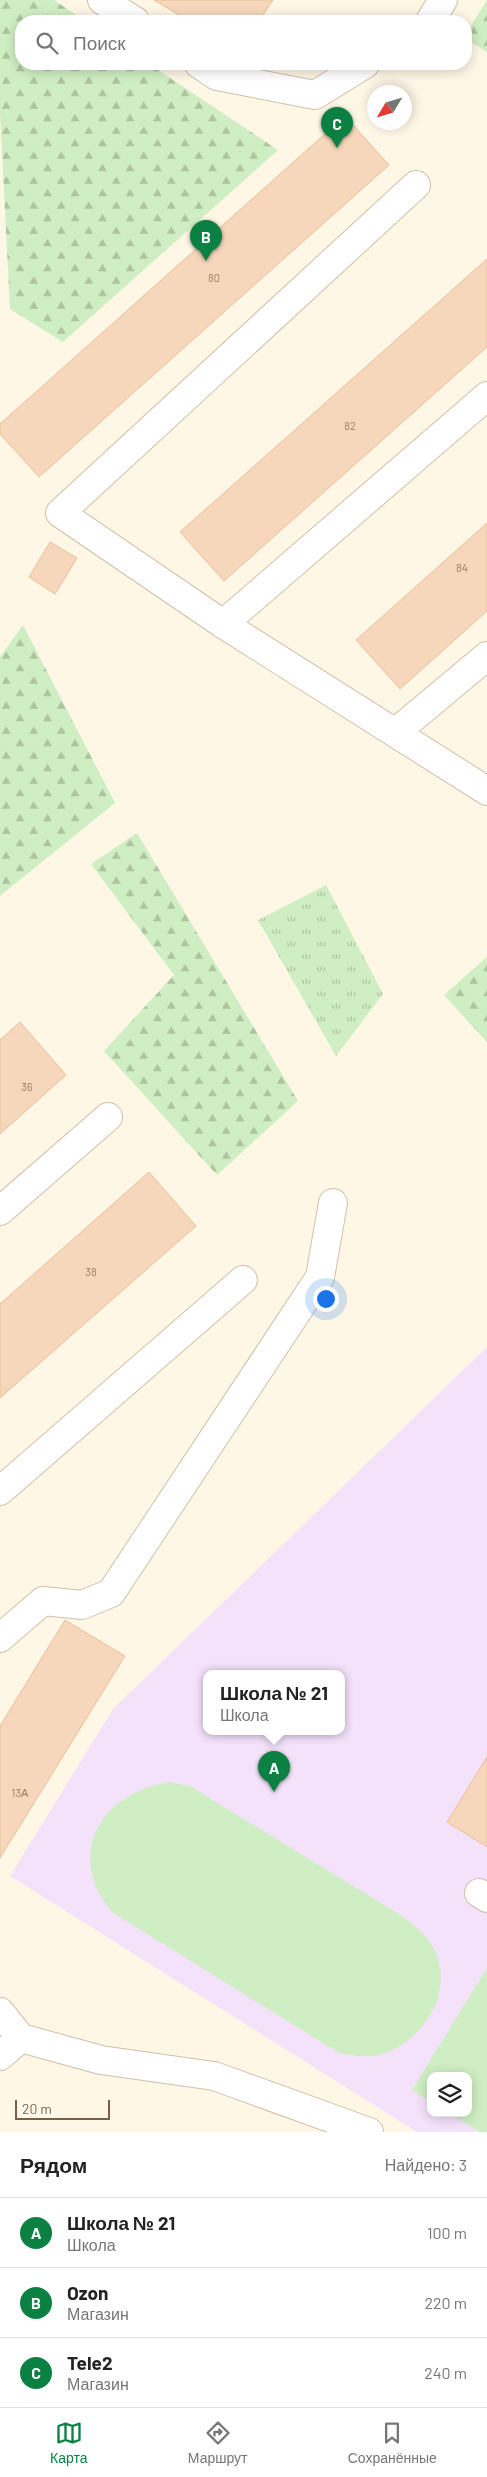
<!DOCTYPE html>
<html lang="ru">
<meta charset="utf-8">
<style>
:root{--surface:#fff;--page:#f6f6f6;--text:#222;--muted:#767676;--line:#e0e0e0;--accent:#0b8043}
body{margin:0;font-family:Barlow,sans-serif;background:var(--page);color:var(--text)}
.controls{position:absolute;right:15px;bottom:15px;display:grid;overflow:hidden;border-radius:10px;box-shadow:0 2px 12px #0003}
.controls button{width:45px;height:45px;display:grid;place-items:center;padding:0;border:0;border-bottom:1px solid var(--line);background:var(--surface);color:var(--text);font:25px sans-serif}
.compass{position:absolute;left:367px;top:85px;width:45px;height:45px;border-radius:50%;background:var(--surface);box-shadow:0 2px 12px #0003;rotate:232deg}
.scale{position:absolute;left:15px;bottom:12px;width:95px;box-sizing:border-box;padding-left:5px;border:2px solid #7a5e48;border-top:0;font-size:14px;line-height:18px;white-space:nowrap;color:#7a5e48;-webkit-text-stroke:4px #fffaee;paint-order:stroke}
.you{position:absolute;left:325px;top:1298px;width:18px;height:18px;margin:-12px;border:4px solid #fff;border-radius:50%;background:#1a73e8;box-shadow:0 0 0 8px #1a73e833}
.badge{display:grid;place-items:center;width:32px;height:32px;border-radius:50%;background:var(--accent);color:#fff;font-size:16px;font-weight:700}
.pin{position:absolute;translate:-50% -41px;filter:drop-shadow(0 1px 2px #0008)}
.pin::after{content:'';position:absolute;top:26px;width:18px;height:15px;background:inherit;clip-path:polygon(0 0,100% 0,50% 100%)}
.popup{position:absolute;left:203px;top:1670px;width:142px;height:65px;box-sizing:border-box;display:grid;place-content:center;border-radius:10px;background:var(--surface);filter:drop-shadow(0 1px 4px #0005);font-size:16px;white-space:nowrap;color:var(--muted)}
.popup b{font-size:19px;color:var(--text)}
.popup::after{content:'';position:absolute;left:50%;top:100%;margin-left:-10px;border:10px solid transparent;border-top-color:var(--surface)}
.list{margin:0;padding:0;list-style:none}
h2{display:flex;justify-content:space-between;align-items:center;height:65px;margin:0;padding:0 20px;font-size:21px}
h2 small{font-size:16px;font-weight:400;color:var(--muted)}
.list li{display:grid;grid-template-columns:32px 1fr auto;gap:15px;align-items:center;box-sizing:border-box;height:70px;padding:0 20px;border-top:1px solid var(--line)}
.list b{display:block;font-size:19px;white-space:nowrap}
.list p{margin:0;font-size:16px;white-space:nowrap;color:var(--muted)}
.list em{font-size:16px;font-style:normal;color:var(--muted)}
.icon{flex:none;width:28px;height:28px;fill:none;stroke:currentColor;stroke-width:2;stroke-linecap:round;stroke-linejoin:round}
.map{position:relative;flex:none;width:487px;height:2132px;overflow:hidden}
.search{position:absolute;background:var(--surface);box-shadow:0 2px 12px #0003;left:15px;right:15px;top:15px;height:55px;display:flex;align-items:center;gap:12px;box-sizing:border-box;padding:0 18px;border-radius:20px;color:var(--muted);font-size:19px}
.sheet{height:275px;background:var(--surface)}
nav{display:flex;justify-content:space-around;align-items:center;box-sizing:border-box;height:70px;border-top:1px solid var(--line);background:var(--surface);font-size:14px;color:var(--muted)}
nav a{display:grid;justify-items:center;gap:2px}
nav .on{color:var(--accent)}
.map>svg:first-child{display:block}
.education{fill:#f4e2fb;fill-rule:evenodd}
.grass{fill:#d0eec3}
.forest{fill:url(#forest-firs)}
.park{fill:url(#park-tufts)}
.building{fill:#f6d7bb;stroke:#eabf9a}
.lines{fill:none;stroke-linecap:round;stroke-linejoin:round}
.minor-casing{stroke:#d1bfaa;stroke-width:30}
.minor{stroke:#fff;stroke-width:28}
.labels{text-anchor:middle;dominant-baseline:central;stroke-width:4;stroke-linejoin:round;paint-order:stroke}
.number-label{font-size:11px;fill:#997c65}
</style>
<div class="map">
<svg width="487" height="2132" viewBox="0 0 487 2132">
<defs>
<pattern id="forest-firs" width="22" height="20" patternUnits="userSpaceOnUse" patternTransform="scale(1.25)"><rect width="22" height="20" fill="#d0eec3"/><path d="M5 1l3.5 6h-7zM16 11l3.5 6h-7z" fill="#aec4a0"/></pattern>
<pattern id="park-tufts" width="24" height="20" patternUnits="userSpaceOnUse" patternTransform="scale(1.25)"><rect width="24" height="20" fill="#d0eec3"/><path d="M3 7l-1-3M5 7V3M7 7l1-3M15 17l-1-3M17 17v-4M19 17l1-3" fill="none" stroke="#aec4a0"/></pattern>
</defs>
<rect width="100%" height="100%" fill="#fef7e6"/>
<!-- education -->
<path class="education" d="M487,1347v785h-70l-407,-256 103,-167zM206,1673h136v58h-136zM431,2076h37v37h-37z"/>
<!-- grass -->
<g class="grass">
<path d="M169,1782l21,4 207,127c15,10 30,21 38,38 20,42 -14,94 -57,104 -13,3 -26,0 -39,-2l-227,-141c-48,-59 -11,-119 57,-130z"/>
<path d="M487,1968v164h-7l-31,-19h19v-37h-37v26l-19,-12z"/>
</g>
<!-- forest -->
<g class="forest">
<path d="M0,0h54l31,21h-64v43h128l129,86 -215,192 -53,-33 -10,-196z"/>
<path d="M487,0v52l-21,-13v-5z"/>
<path d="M23,625l92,178 -115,93v-239z"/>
<path d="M137,833l161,268 -81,74 -113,-124 70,-76 -83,-111z"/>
<path d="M487,957v85l-43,-47z"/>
</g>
<!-- park -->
<path class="park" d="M326,885l57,109 -47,62 -78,-136z"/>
<!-- building -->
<g class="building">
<path d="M154,0h119l-14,21h-70z"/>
<path d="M345,116l44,49 -350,312 -39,-43v-10z"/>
<path d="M487,259v88l-263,234 -44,-49z"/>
<path d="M487,523v88l-87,78 -44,-49z"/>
<path d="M50,542l27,16 -22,36 -26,-17z"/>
<path d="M20,1022l46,53 -66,59v-94z"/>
<path d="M149,1172l47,54 -196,172v-94z"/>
<path d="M65,1620l60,36 -125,202v-132z"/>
<path d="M487,1757v90l-40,-25z"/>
</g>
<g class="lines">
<defs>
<g id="minor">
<path d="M102,0l33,21"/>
<path d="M430,21l13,-21"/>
<path d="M199,64l18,12 98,19 50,-31"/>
<path d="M416,185l-356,328 163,111 264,167"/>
<path d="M223,624l264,-228"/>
<path d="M396,732l91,-76"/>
<path d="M0,1211l108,-94"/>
<path d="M0,1491l243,-211"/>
<path d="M0,1638l43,-37 39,4 29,-12 209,-316 13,-74"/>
<path d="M479,1893l8,5"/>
<path d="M0,2012l21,26 80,22 113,16 155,56"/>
<path d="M0,2056l21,-18"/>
</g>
</defs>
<!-- minor casing -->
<use href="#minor" class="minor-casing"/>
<!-- minor -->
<use href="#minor" class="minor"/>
</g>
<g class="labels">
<!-- number labels -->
<g class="number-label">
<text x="214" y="277">80</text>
<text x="350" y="425">82</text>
<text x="462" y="567">84</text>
<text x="27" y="1086">36</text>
<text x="91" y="1271">38</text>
<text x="20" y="1792">13А</text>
</g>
</g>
</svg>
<div class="controls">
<button><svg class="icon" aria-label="layers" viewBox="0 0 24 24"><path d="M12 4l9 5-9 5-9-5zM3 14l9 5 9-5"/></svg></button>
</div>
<svg class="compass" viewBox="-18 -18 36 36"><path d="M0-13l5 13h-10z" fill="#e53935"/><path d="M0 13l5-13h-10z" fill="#767676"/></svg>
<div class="scale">20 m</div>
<div class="you"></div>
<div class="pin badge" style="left:274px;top:1792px">A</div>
<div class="popup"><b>Школа № 21</b>Школа</div>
<div class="pin badge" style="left:206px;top:261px">B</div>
<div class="pin badge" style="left:337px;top:148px">C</div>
<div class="search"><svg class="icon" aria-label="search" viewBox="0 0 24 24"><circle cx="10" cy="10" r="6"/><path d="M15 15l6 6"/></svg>Поиск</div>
</div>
<section class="sheet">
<h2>Рядом<small>Найдено: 3</small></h2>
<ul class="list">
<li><span class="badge">A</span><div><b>Школа № 21</b><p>Школа</p></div><em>100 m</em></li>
<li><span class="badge">B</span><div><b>Ozon</b><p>Магазин</p></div><em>220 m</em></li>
<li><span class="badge">C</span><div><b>Tele2</b><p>Магазин</p></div><em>240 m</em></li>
</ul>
</section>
<nav>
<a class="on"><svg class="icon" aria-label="map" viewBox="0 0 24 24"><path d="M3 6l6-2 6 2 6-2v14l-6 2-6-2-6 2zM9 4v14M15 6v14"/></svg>Карта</a>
<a><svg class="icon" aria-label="directions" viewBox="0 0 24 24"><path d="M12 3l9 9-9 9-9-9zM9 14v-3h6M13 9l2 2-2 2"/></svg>Маршрут</a>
<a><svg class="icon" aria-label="saved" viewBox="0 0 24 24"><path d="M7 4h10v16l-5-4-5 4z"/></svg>Сохранённые</a>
</nav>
